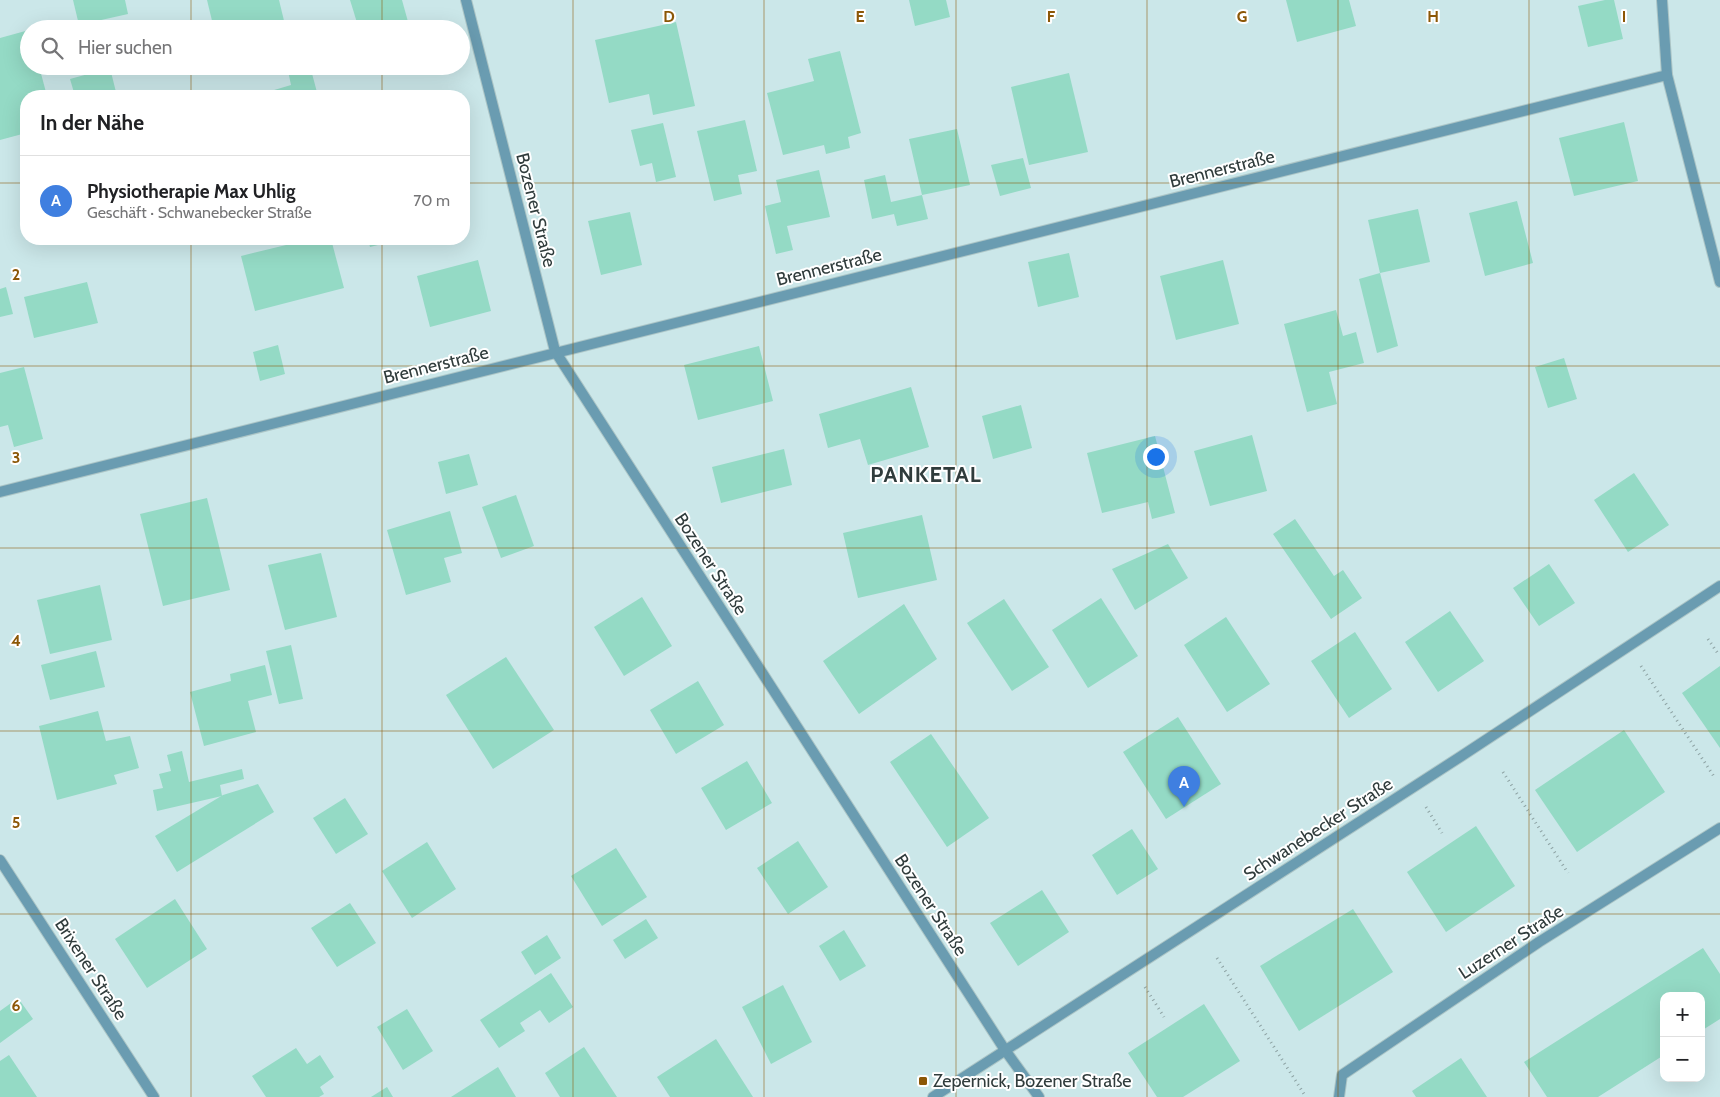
<!DOCTYPE html>
<html lang="de">
<meta charset="utf-8">
<style>
:root{--surface:#fff;--page:#f6f6f6;--text:#202124;--muted:#757577;--line:#e0e0e0;--accent:#b45309}
body{margin:0;font-family:Cabin,sans-serif;background:var(--page);color:var(--text)}
.controls{position:absolute;right:15px;bottom:15px;display:grid;overflow:hidden;border-radius:10px;box-shadow:0 5px 20px #0002}
.controls button{width:45px;height:45px;display:grid;place-items:center;padding:0;border:0;border-bottom:1px solid var(--line);background:var(--surface);color:var(--text);font:25px sans-serif}
.you{position:absolute;left:1155px;top:456px;width:18px;height:18px;margin:-12px;border:4px solid #fff;border-radius:50%;background:#1a73e8;box-shadow:0 0 0 8px #1a73e833}
.badge{display:grid;place-items:center;width:32px;height:32px;border-radius:50%;background:var(--accent);color:#fff;font-size:16px;font-weight:700}
.pin{position:absolute;translate:-50% -41px;filter:drop-shadow(0 1px 2px #0008)}
.pin::after{content:'';position:absolute;top:26px;width:18px;height:15px;background:inherit;clip-path:polygon(0 0,100% 0,50% 100%)}
.list{margin:0;padding:0;list-style:none}
h2{display:flex;justify-content:space-between;align-items:center;height:65px;margin:0;padding:0 20px;font-size:21px}
h2 small{font-size:16px;font-weight:400;color:var(--muted)}
.list li{display:grid;grid-template-columns:32px 1fr auto;gap:15px;align-items:center;box-sizing:border-box;height:90px;padding:0 20px;border-top:1px solid var(--line)}
.list b{display:block;font-size:19px;white-space:nowrap}
.list p{margin:0;font-size:16px;white-space:nowrap;color:var(--muted)}
.list em{font-size:16px;font-style:normal;color:var(--muted)}
.icon{flex:none;width:28px;height:28px;fill:none;stroke:currentColor;stroke-width:2;stroke-linecap:round;stroke-linejoin:round}
.map{position:relative;flex:none;width:1720px;height:1097px;overflow:hidden}
.search{position:absolute;background:var(--surface);box-shadow:0 5px 20px #0002;left:20px;top:20px;width:450px;height:55px;display:flex;align-items:center;gap:12px;box-sizing:border-box;padding:0 18px;border-radius:28px;color:var(--muted);font-size:19px}
.panel{position:absolute;background:var(--surface);box-shadow:0 5px 20px #0002;left:20px;top:90px;width:450px;height:155px;border-radius:20px}
.map>svg:first-child{display:block}
.building{fill:#94dac5}
.lines{fill:none;stroke-linecap:round;stroke-linejoin:round}
.minor-casing{stroke:#acc5c6;stroke-width:12}
.path{stroke:#8da2a3;stroke-width:3;stroke-dasharray:1 4;stroke-linecap:butt}
.minor{stroke:#6a9cb1;stroke-width:10}
.grid{fill:none;stroke:#8c5706;stroke-width:1;stroke-opacity:0.55}
.poi-dot{fill:#8c5706;stroke:#fff;stroke-width:2}
.labels{text-anchor:middle;dominant-baseline:central;stroke-width:4;stroke-linejoin:round;paint-order:stroke}
.street-label{font-size:18px;fill:#303c3c;stroke:#fff}
.poi-label{font-size:18px;fill:#303c3c;stroke:#fff;text-anchor:start}
.district-label{font-size:22px;font-weight:bold;letter-spacing:1px;fill:#303c3c;stroke:#fff}
.grid-label{font-size:16px;text-anchor:middle;font-weight:bold;fill:#8c5706;stroke:#fff;stroke-width:4;stroke-linejoin:round;paint-order:stroke}
</style>
<div class="map">
<svg width="1720" height="1097" viewBox="0 0 1720 1097">
<rect width="100%" height="100%" fill="#cbe7e9"/>
<!-- building -->
<g class="building">
<path d="M73,0h52l3,14 -49,11z"/>
<path d="M207,0h72l7,29h-72z"/>
<path d="M350,0h52l8,29h-51z"/>
<path d="M909,0h37l4,17 -35,9z"/>
<path d="M1286,0h63l7,26 -59,16z"/>
<path d="M1605,0h9l9,39 -35,8 -10,-41z"/>
<path d="M676,22l19,84 -42,9 -4,-21 -40,9 -14,-63z"/>
<path d="M29,30v36h10l8,30h-21v37l-26,7v-102z"/>
<path d="M840,51l21,82 -13,4 2,11 -24,6 -2,-9 -41,10 -16,-62 47,-12 -6,-22z"/>
<path d="M287,66h23l8,30h-64l37,-11z"/>
<path d="M110,68l7,28h-42l-5,-17z"/>
<path d="M1069,73l19,79 -59,13 -18,-78z"/>
<path d="M745,120l12,51 -19,4 4,19 -28,7 -17,-70z"/>
<path d="M1624,122l14,59 -64,15 -15,-58z"/>
<path d="M663,123l13,54 -20,5 -4,-19 -12,3 -9,-36z"/>
<path d="M957,129l13,56 -48,10 6,24 -31,7 -3,-12 -22,5 -8,-39 21,-5 6,27 31,-7 -13,-56z"/>
<path d="M1023,158l8,30 -31,8 -9,-31z"/>
<path d="M819,170l11,47 -43,9 6,24 -17,4 -11,-48 16,-4 -5,-22z"/>
<path d="M1517,201l16,62 -48,13 -16,-63z"/>
<path d="M1418,209l12,53 -50,11 -12,-53z"/>
<path d="M630,212l12,53 -41,10 -13,-54z"/>
<path d="M311,239h20l13,49 -89,23 -14,-55z"/>
<path d="M368,239h34l-32,8z"/>
<path d="M1069,253l10,44 -41,10 -10,-45z"/>
<path d="M478,260l13,51 -61,16 -13,-51z"/>
<path d="M1223,260l16,64 -63,16 -16,-64z"/>
<path d="M1380,273l18,73 -21,7 -18,-74z"/>
<path d="M87,282l11,41 -64,15 -10,-41z"/>
<path d="M6,287l7,27 -13,3v-28z"/>
<path d="M1336,310l7,26 13,-4 8,31 -35,9 8,32 -30,8 -23,-88z"/>
<path d="M278,345l7,29 -25,7 -7,-29z"/>
<path d="M759,346l14,55 -75,19 -14,-55z"/>
<path d="M1564,358l13,41 -29,9 -13,-41z"/>
<path d="M24,367l19,72 -29,8 -6,-22 -8,2v-54z"/>
<path d="M911,387l18,60 -61,18 -8,-26 -32,9 -9,-34z"/>
<path d="M1021,405l11,43 -39,11 -11,-43z"/>
<path d="M1252,435l15,56 -57,15 -16,-55z"/>
<path d="M1155,436l20,77 -23,6 -4,-17 -46,11 -15,-60z"/>
<path d="M784,449l8,36 -71,18 -9,-36z"/>
<path d="M469,454l9,31 -32,9 -8,-32z"/>
<path d="M1634,473l35,52 -41,27 -34,-52z"/>
<path d="M516,495l18,51 -33,12 -19,-51z"/>
<path d="M207,498l23,92 -67,16 -23,-92z"/>
<path d="M450,511l12,42 -18,5 7,24 -45,13 -19,-65z"/>
<path d="M922,515l15,65 -79,18 -15,-65z"/>
<path d="M1295,519l39,57 9,-6 19,28 -31,21 -58,-85z"/>
<path d="M1168,544l20,34 -53,32 -23,-41z"/>
<path d="M321,553l16,64 -52,13 -17,-65z"/>
<path d="M1549,564l26,39 -36,23 -26,-38z"/>
<path d="M100,585l12,55 -62,14 -13,-54z"/>
<path d="M642,597l30,49 -48,30 -30,-49z"/>
<path d="M1101,598l37,58 -50,32 -36,-58z"/>
<path d="M1004,599l45,68 -37,24 -45,-68z"/>
<path d="M904,604l33,55 -78,55 -36,-53z"/>
<path d="M1450,611l34,50 -46,31 -33,-50z"/>
<path d="M1226,617l44,67 -43,28 -43,-67z"/>
<path d="M1355,632l37,57 -43,29 -38,-57z"/>
<path d="M291,645l12,54 -24,5 -13,-53z"/>
<path d="M96,651l9,36 -55,13 -9,-35z"/>
<path d="M506,657l48,73 -61,39 -47,-74z"/>
<path d="M265,665l7,30 -24,6 8,31 -52,14 -14,-54 41,-11 -1,-7z"/>
<path d="M1720,666v82l-38,-55z"/>
<path d="M698,681l26,44 -48,29 -26,-44z"/>
<path d="M98,711l8,30 24,-5 9,32 -25,7 3,9 -60,16 -18,-74z"/>
<path d="M1178,717l43,67 -55,35 -43,-67z"/>
<path d="M1624,730l41,62 -88,60 -42,-62z"/>
<path d="M931,734l58,84 -42,29 -57,-85z"/>
<path d="M182,751l7,31 53,-13 2,10 -24,6 2,11 -65,15 -4,-21 10,-2 -4,-14 12,-3 -4,-16z"/>
<path d="M747,761l25,42 -46,27 -25,-42z"/>
<path d="M258,784l16,28 -97,60 -22,-36 68,-41z"/>
<path d="M345,798l23,36 -32,20 -23,-36z"/>
<path d="M1476,826l39,60 -69,46 -39,-60z"/>
<path d="M1132,829l26,40 -41,26 -25,-40z"/>
<path d="M798,841l30,46 -40,27 -31,-46z"/>
<path d="M427,842l29,47 -44,29 -30,-47z"/>
<path d="M616,848l31,49 -45,29 -31,-50z"/>
<path d="M1042,890l27,42 -51,34 -28,-43z"/>
<path d="M175,899l32,50 -60,39 -32,-49z"/>
<path d="M350,903l26,40 -39,24 -26,-39z"/>
<path d="M1353,909l40,63 -94,59 -39,-65z"/>
<path d="M646,919l12,19 -33,21 -12,-19z"/>
<path d="M844,930l22,36 -26,15 -21,-35z"/>
<path d="M547,935l14,23 -26,17 -14,-23z"/>
<path d="M1703,948l17,26v45l-19,12v-35h-37v59l-66,42h-51l-23,-35z"/>
<path d="M551,973l22,34 -24,16 -9,-13 -20,13 5,8 -26,17 -19,-28z"/>
<path d="M783,985l29,57 -41,22 -29,-57z"/>
<path d="M18,998l15,21 -33,24v-32z"/>
<path d="M1204,1004l36,57 -57,36h-26l-29,-44z"/>
<path d="M407,1009l26,42 -30,19 -26,-43z"/>
<path d="M716,1039l37,58h-83l-13,-20z"/>
<path d="M584,1047l33,50h-57l-15,-24z"/>
<path d="M296,1048l11,16 13,-9 14,22 -14,10 4,7 -5,3h-53l-14,-21z"/>
<path d="M9,1055l28,42h-37v-36z"/>
<path d="M1461,1058l26,39h-71l-4,-6z"/>
<path d="M498,1067l18,30h-65z"/>
<path d="M387,1087l6,10h-22z"/>
</g>
<g class="lines">
<defs>
<g id="minor">
<path d="M466,0l89,351 450,699 34,47"/>
<path d="M1662,0l5,75 53,207"/>
<path d="M0,492l1667,-417"/>
<path d="M0,860l154,237"/>
<path d="M933,1097l527,-340 260,-171"/>
<path d="M1339,1097l3,-22 197,-133 181,-114"/>
</g>
</defs>
<!-- minor casing -->
<use href="#minor" class="minor-casing"/>
<!-- path -->
<g class="path">
<path d="M1708,639l11,16"/>
<path d="M1641,666l74,112"/>
<path d="M1503,772l65,101"/>
<path d="M1426,807l16,26"/>
<path d="M1217,958l89,139"/>
<path d="M1145,987l19,30"/>
</g>
<!-- minor -->
<use href="#minor" class="minor"/>
</g>
<!-- grid -->
<path class="grid" d="M191,0v29M382,0v29M573,0v1097M764,0v1097M956,0v1097M1147,0v1097M1338,0v1097M1529,0v1097M191,66v30M382,66v30M0,183h26M464,183h1256M191,239v858M382,239v858M0,366h1720M0,548h1720M0,731h1720M0,914h1720"/>
<!-- markers -->
<rect class="poi-dot" x="918" y="1076" width="10" height="10" rx="2.5"/>
<g class="labels">
<!-- street labels -->
<g class="street-label">
<text transform="translate(1222 169) rotate(-14)">Brennerstraße</text>
<text transform="translate(536 210) rotate(76)">Bozener Straße</text>
<text transform="translate(829 267) rotate(-14)">Brennerstraße</text>
<text transform="translate(436 365) rotate(-14)">Brennerstraße</text>
<text transform="translate(711 564) rotate(57)">Bozener Straße</text>
<text transform="translate(1318 829) rotate(-33)">Schwanebecker Straße</text>
<text transform="translate(931 905) rotate(57)">Bozener Straße</text>
<text transform="translate(1511 942) rotate(-33)">Luzerner Straße</text>
<text transform="translate(91 969) rotate(57)">Brixener Straße</text>
</g>
<!-- poi labels -->
<g class="poi-label">
<text x="933" y="1081">Zepernick, Bozener Straße</text>
</g>
<!-- district labels -->
<g class="district-label">
<text x="926" y="474">PANKETAL</text>
</g>
</g>
<g class="grid-label">
<text x="669" y="22">D</text>
<text x="860" y="22">E</text>
<text x="1051" y="22">F</text>
<text x="1242" y="22">G</text>
<text x="1433" y="22">H</text>
<text x="1624" y="22">I</text>
<text x="16" y="280">2</text>
<text x="16" y="463">3</text>
<text x="16" y="646">4</text>
<text x="16" y="828">5</text>
<text x="16" y="1011">6</text>
</g>
</svg>
<div class="controls">
<button>+</button>
<button>−</button>
</div>
<div class="you"></div>
<div class="pin badge" style="left:1184px;top:807px;background:#3f7fe0">A</div>
<div class="search"><svg class="icon" aria-label="search" viewBox="0 0 24 24"><circle cx="10" cy="10" r="6"/><path d="M15 15l6 6"/></svg>Hier suchen</div>
<section class="panel">
<h2>In der Nähe<small></small></h2>
<ul class="list">
<li><span class="badge" style="background:#3f7fe0">A</span><div><b>Physiotherapie Max Uhlig</b><p>Geschäft · Schwanebecker Straße</p></div><em>70 m</em></li>
</ul>
</section>
</div>
